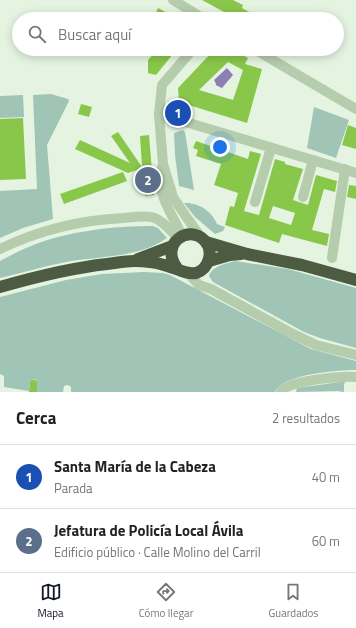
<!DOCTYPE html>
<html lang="es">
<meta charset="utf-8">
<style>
:root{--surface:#fff;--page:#f2f2f2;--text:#222;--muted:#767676;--line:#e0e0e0;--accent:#111827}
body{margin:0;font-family:"Titillium Web",sans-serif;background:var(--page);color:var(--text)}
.you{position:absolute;left:220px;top:147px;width:14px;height:14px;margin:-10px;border:3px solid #fff;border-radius:50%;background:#1a73e8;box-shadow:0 0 0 6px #1a73e833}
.badge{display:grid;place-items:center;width:26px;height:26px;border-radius:50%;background:var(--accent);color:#fff;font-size:13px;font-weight:700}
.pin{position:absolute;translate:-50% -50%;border:2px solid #fff;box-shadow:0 1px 4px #0006}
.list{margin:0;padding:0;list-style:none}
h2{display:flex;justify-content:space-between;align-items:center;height:52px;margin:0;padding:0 16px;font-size:17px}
h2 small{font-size:13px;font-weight:400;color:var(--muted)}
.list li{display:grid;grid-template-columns:26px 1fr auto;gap:12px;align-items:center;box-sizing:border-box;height:64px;padding:0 16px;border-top:1px solid var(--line)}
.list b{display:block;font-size:15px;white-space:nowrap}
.list p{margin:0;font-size:13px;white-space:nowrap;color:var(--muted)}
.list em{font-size:13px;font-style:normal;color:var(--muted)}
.icon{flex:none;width:22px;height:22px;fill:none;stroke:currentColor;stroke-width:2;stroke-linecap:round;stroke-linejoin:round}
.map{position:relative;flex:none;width:356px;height:392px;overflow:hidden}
.search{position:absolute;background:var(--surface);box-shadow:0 2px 10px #0003;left:12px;right:12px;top:12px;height:44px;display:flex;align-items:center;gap:10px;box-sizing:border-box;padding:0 14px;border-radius:22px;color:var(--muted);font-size:15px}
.sheet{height:180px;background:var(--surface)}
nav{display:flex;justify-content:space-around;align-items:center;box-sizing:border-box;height:56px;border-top:1px solid var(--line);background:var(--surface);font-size:11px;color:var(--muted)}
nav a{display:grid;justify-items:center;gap:2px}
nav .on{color:var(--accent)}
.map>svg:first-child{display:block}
.green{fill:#a0c4b5}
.water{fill:#8e7fb2}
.building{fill:#89c74b;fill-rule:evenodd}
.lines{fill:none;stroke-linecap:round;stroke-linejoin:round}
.minor{stroke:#b5cdac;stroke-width:10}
.highway{stroke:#4d5b42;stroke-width:12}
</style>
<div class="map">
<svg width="356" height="392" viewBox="0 0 356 392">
<rect width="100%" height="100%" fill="#e5f4e1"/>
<!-- green -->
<g class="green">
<path d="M51,94l17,5 1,2 -22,44 6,74 -30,9 -23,10v-47l37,-2 -4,-94z"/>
<path d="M23,95l1,22 -24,1v-22z"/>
<path d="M314,107l35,13 -13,38 -29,-10z"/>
<path d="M183,130l2,2 9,58 -15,-4 -4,-31 -1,-22z"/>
<path d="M184,203c14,-1 28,8 33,21l8,3 -2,4 -8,3 -20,-17z"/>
<path d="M153,226l5,2 9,10c-27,20 -69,18 -101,24 -22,4 -44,11 -66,16v-17c10,-5 20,-11 31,-15 37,-15 82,-20 122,-20z"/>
<path d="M235,261l53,8 68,19v60l-36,-10 -16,-6 -91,-50 -4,-6c3,-10 16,-12 26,-15z"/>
<path d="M144,272l19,1 7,2 141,74 45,12v9c-18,0 -74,4 -81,22h-204v-5l-3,-2 -4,1 -1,6h-26v-10l-3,-3 -4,3 -1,9 -25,-4v-11l-4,-2v-77l66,-17 36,-6z"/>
<path d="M346,381l-2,3v8l-6,-1 -42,1 1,-4 50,-7z"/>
</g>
<!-- water -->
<path class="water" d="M227,68l6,7 -11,13c-10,-5 -3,0 -8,-8z"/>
<!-- building -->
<g class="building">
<path d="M202,0h31l10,5 -1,3 20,11h-25z"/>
<path d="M158,8l21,11h-22l-3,-2z"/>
<path d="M158,49h19l-21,26 -8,-2v-13z"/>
<path d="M215,49h12l7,7 3,-4 11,6 -3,6 17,5 -15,54 -68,-21 -1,-14zM228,62l15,8 -10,30 -34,-10z"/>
<path d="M81,104l11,3 -3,10 -11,-3z"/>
<path d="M23,118l3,61 -26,1v-61z"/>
<path d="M348,125l8,3v21l-14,-4z"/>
<path d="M118,132l24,35 -2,-31 9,-1 5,60 -9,1 -2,-28 -15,5 -53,-24 5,-9 50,23 -19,-27z"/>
<path d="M196,141l52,18 2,-8 11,3 -17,57 15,4 16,-56 10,3v2l18,5 -10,31 15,5 8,-30 21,6 -2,11 -11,-3 -12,41 17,4 -2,12 -45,-12 -3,9 -54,-18 5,-19 4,1 4,-14 -24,-8 7,-21 -25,-8 2,-6 -5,-2zM273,206l22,7 -4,12 -22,-7z"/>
<path d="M123,172l4,9 -63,23 -4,-10z"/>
<path d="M349,185l7,1v13l-9,-2z"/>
<path d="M32,380h3l2,2v10h-8l1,-10z"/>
</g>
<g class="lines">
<!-- minor -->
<g class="minor">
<path d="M173,0l31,19"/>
<path d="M193,49l-31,36 -3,29 4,50 8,26 2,7 14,21 13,18"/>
<path d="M254,49l102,60"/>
<path d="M159,114l197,59"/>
<path d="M163,164c-9,30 8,46 19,72"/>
<path d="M303,197l10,-37"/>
<path d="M255,202l16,-54"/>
<path d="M0,249c39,-19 81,-29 124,-31 10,-1 22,-3 31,0 8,3 17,14 23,20"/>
<path d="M332,258l13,-89"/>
<path d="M188,273l11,12 12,4 80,44 25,12 40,10"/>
<path d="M281,392c7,-12 61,-16 75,-15"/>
</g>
<!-- highway -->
<g class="highway">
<path d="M206,242l41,12 55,11 54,15"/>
<path d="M138,259l34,-13"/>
<path d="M209,261l21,-6 11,-1"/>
<path d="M0,287c35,-10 70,-19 107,-23 9,-1 18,-3 27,-3 10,0 21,1 30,4 10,2 22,10 32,8 13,-4 18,-22 9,-32 -16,-18 -46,3 -28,27"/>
</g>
</g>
</svg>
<div class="you"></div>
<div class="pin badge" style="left:178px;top:113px;background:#1a4fb4">1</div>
<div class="pin badge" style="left:148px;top:180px;background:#5c6f8a">2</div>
<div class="search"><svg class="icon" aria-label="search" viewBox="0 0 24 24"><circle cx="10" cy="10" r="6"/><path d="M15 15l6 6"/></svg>Buscar aquí</div>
</div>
<section class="sheet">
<h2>Cerca<small>2 resultados</small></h2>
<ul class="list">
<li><span class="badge" style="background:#1a4fb4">1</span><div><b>Santa María de la Cabeza</b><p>Parada</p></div><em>40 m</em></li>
<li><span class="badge" style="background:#5c6f8a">2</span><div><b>Jefatura de Policía Local Ávila</b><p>Edificio público · Calle Molino del Carril</p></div><em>60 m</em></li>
</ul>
</section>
<nav>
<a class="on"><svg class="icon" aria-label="map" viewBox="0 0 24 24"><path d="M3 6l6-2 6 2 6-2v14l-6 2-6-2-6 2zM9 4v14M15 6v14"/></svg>Mapa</a>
<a><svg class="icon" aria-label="directions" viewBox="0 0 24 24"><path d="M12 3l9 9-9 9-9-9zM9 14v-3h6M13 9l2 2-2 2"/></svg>Cómo llegar</a>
<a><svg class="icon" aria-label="saved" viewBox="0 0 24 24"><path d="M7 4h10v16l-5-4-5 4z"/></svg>Guardados</a>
</nav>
